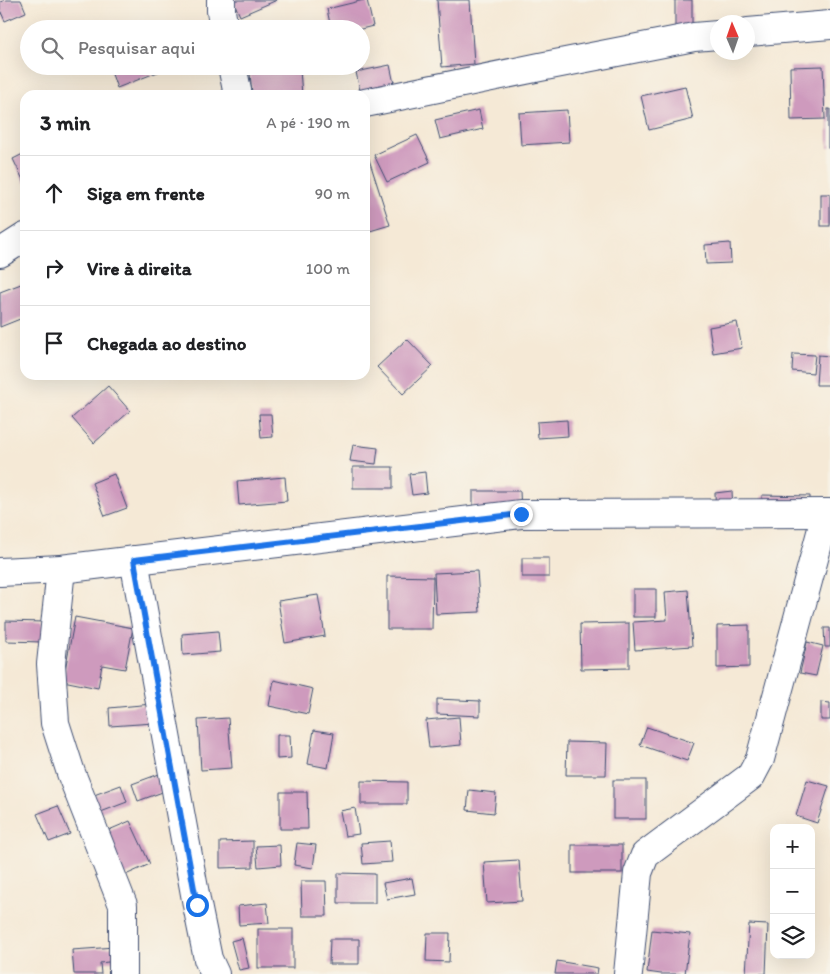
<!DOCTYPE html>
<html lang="pt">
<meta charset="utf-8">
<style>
:root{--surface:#fff;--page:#f2f2f2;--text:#202124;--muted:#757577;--line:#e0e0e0}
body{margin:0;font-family:Itim,sans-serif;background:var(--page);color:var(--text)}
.controls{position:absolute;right:15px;bottom:15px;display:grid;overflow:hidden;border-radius:10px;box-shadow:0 5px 20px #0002}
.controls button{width:45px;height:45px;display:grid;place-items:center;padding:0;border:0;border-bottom:1px solid var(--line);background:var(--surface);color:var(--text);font:25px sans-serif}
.compass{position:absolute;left:710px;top:15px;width:45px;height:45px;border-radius:50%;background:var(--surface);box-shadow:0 5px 20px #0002;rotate:358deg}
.stop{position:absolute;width:15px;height:15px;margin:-11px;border:4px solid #1a73e8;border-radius:50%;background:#fff}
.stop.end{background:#1a73e8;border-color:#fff;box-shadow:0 1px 5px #0008}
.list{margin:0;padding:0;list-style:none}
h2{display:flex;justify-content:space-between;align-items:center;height:65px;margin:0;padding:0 20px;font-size:21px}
h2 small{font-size:16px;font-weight:400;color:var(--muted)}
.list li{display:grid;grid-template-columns:32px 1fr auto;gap:15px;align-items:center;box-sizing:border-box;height:75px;padding:0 20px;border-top:1px solid var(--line)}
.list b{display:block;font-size:19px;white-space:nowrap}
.list em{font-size:16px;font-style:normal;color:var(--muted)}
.icon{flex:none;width:28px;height:28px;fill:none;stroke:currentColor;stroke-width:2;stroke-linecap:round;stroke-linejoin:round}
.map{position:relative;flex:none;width:830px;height:974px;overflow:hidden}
.search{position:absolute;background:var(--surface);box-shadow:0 5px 20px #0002;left:20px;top:20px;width:350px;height:55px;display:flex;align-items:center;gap:12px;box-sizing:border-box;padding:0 18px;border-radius:28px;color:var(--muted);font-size:19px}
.panel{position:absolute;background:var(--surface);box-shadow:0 5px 20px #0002;left:20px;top:90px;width:350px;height:290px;border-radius:15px}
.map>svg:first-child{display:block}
.building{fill:#ce9abd}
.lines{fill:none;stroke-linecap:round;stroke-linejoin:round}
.minor-casing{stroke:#3c4b70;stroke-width:30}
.minor{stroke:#fff;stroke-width:28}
.route{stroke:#1a73e8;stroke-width:6}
</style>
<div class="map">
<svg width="830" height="974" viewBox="0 0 830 974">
<rect width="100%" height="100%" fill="#f7f3e8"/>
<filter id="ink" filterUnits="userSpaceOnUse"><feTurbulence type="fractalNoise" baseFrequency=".02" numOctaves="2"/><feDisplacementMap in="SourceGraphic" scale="10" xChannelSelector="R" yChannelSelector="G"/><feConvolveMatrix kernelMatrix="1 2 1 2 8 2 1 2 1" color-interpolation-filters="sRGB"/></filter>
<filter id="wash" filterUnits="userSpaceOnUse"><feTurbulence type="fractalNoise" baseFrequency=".0096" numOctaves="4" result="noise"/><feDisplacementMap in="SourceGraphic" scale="20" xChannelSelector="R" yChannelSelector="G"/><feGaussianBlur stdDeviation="1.12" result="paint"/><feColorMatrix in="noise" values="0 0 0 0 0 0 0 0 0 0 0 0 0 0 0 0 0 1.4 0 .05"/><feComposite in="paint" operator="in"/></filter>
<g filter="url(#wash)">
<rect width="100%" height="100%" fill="#f5e9d6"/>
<g id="blocks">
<!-- building -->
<g class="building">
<path d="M6,0h15l5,12 -21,9 -5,-11v-8z"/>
<path d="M233,0h44l-37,16z"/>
<path d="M364,0h3l6,26 -12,3h-30l-4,-20z"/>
<path d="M437,0h33l4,64 -32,3z"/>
<rect x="675" y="0" width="17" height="45"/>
<path d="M390,65l6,28 -35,2 -5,-23z"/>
<path d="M109,66h59v2l-51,20z"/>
<path d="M823,66l2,53 -34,1 -1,-53z"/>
<path d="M300,70l2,25h-50l-2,-22z"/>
<path d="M685,86l8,33 -44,11 -8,-34z"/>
<rect x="828" y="109" width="2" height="39"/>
<path d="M479,110l4,19 -43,10 -5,-19z"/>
<path d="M567,110l2,32 -48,3 -2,-32z"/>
<path d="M417,135l13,27 -43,20 -13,-27z"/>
<path d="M365,147l25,78 -20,6 -5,-16z"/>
<path d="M25,153v31l-12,-25z"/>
<rect x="821" y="194" width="9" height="32"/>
<path d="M730,243l1,20 -25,1 -1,-19z"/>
<path d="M21,284l4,10v23l-25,10v-35z"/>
<path d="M737,322l5,26 -29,5 -4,-26z"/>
<path d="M407,339l26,27 -30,28 -26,-27z"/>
<path d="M793,354l22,1 -2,18 -21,-2z"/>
<path d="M818,355l12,1v29h-14z"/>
<path d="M108,386l22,25 -36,32 -22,-25z"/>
<path d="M259,414h12l2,23 -12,1z"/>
<path d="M567,420l1,16 -30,2 -1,-16z"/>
<path d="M353,445l25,3 -2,16 -26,-3z"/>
<rect x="353" y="467" width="40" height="21"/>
<path d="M425,472l2,21 -15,2 -3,-21z"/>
<path d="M114,474l13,34 -22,8 -13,-33z"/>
<path d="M285,477l2,24 -48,4 -2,-24z"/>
<path d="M473,491h47l1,21 -48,1z"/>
<path d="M732,491l1,22 -17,1 -1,-21z"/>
<path d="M762,495l48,1v19h-48z"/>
<rect x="522" y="558" width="27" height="19"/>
<path d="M477,571l3,41 -44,2 -2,-41z"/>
<path d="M387,576l46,1 -1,52h-45z"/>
<rect x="633" y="589" width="23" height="28"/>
<path d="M688,590l4,56 -57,4 -2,-28 34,-2 -2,-28z"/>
<path d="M318,595l7,41 -40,7 -7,-42z"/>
<path d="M75,617l58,11 -8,41 -23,-4 -4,23 -35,-7z"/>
<path d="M6,621l37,1v20l-37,-1z"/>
<path d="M629,623v45l-48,1 -1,-45z"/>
<path d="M749,625v42l-32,1v-42z"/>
<path d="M824,628h6v19h-5z"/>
<path d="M218,631l2,21 -37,3 -1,-21z"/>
<path d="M807,642l16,4 -7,30 -16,-3z"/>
<path d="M274,680l39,9 -5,25 -39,-8z"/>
<path d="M437,699l43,2v15l-43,-2z"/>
<path d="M821,702l9,1v17h-9z"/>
<path d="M152,704l2,19 -44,3 -1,-18z"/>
<path d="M459,717l2,28 -32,3 -3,-28z"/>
<path d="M228,718l4,50 -31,2 -3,-50z"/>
<path d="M647,727l47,16 -7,18 -47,-16z"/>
<path d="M314,730l20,3 -6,35 -20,-4z"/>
<path d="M277,735h13l1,23 -14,1z"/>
<path d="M567,742l40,1 -1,32h-40z"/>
<path d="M162,773l6,17 -30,11 -6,-17z"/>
<rect x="613" y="780" width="33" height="39"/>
<path d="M807,780l22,6 -12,37 -21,-7z"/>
<path d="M361,781l46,1v22h-46z"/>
<path d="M121,785l6,17 -34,13 -7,-17z"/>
<path d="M469,790l27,3 -2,20 -27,-3z"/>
<path d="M280,792h27l1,37h-28z"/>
<path d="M58,806l12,28 -21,8 -12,-28z"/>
<path d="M355,808l4,26 -14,2 -5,-25z"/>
<path d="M130,821l20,43 -29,13 -19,-44z"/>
<path d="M253,841v26l-33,1v-26z"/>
<path d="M390,841l2,21 -29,2 -2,-21z"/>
<path d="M297,843l19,2 -3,23 -19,-3z"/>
<path d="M280,845l1,20 -23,2 -2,-21z"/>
<rect x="572" y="845" width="50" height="28"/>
<path d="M519,860l3,41 -35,2 -3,-41z"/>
<path d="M338,873l37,1v29h-37z"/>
<path d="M412,878l3,16 -28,5 -4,-16z"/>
<path d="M301,881h25l1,35h-25z"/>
<path d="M267,903l2,20 -30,2 -1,-19z"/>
<path d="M749,924l19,1 -2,49h-20z"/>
<rect x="258" y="929" width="35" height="39"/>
<path d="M652,930l38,4 -5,40h-24l-14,-2z"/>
<path d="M427,933h23l-1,29 -23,-1z"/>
<path d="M242,938l7,30 -10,2 -8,-29z"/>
<path d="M330,939h29v25h-30z"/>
<path d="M115,947l1,14 -16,2 1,11h-27l-2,-24z"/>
<path d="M557,961l41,7 -1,6h-42z"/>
</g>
</g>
</g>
<g filter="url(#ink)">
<use href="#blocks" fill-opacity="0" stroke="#3c4b70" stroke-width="1"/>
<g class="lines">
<defs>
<g id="minor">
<path d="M221,0v11l3,18"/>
<path d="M748,32l82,-7"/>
<path d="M232,66l6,29"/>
<path d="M365,103l175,-36 154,-30 24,-2"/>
<path d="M0,253l25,-16"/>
<path d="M134,560l63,345 11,54 7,15"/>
<path d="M61,569l-10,95 4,59 16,50 52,132v69"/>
<path d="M0,572l61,-3 460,-55 309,-1"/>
<path d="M628,974l10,-101 7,-18 106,-79 9,-17 66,-245"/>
</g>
</defs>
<!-- minor casing -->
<use href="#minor" class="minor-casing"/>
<!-- minor -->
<use href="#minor" class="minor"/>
</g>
</g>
<g class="lines" filter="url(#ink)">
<!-- route -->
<path class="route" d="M197,905l-63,-345 387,-46"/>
</g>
</svg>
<div class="controls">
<button>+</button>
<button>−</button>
<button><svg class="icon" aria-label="layers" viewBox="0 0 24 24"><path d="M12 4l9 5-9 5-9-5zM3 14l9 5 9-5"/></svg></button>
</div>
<svg class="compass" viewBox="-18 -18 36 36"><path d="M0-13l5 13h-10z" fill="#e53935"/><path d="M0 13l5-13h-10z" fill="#757577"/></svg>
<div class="stop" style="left:197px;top:905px"></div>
<div class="stop end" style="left:521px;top:514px"></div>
<div class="search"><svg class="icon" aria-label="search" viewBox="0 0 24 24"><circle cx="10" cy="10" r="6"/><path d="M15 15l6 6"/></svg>Pesquisar aqui</div>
<section class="panel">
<h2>3 min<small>A pé · 190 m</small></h2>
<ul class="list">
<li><svg class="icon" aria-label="ahead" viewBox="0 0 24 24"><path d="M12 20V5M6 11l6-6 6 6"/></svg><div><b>Siga em frente</b></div><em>90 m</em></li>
<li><svg class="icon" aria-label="right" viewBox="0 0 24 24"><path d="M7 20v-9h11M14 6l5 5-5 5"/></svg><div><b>Vire à direita</b></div><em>100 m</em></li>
<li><svg class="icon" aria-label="arrive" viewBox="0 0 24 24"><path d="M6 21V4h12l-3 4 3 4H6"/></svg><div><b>Chegada ao destino</b></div></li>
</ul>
</section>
</div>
